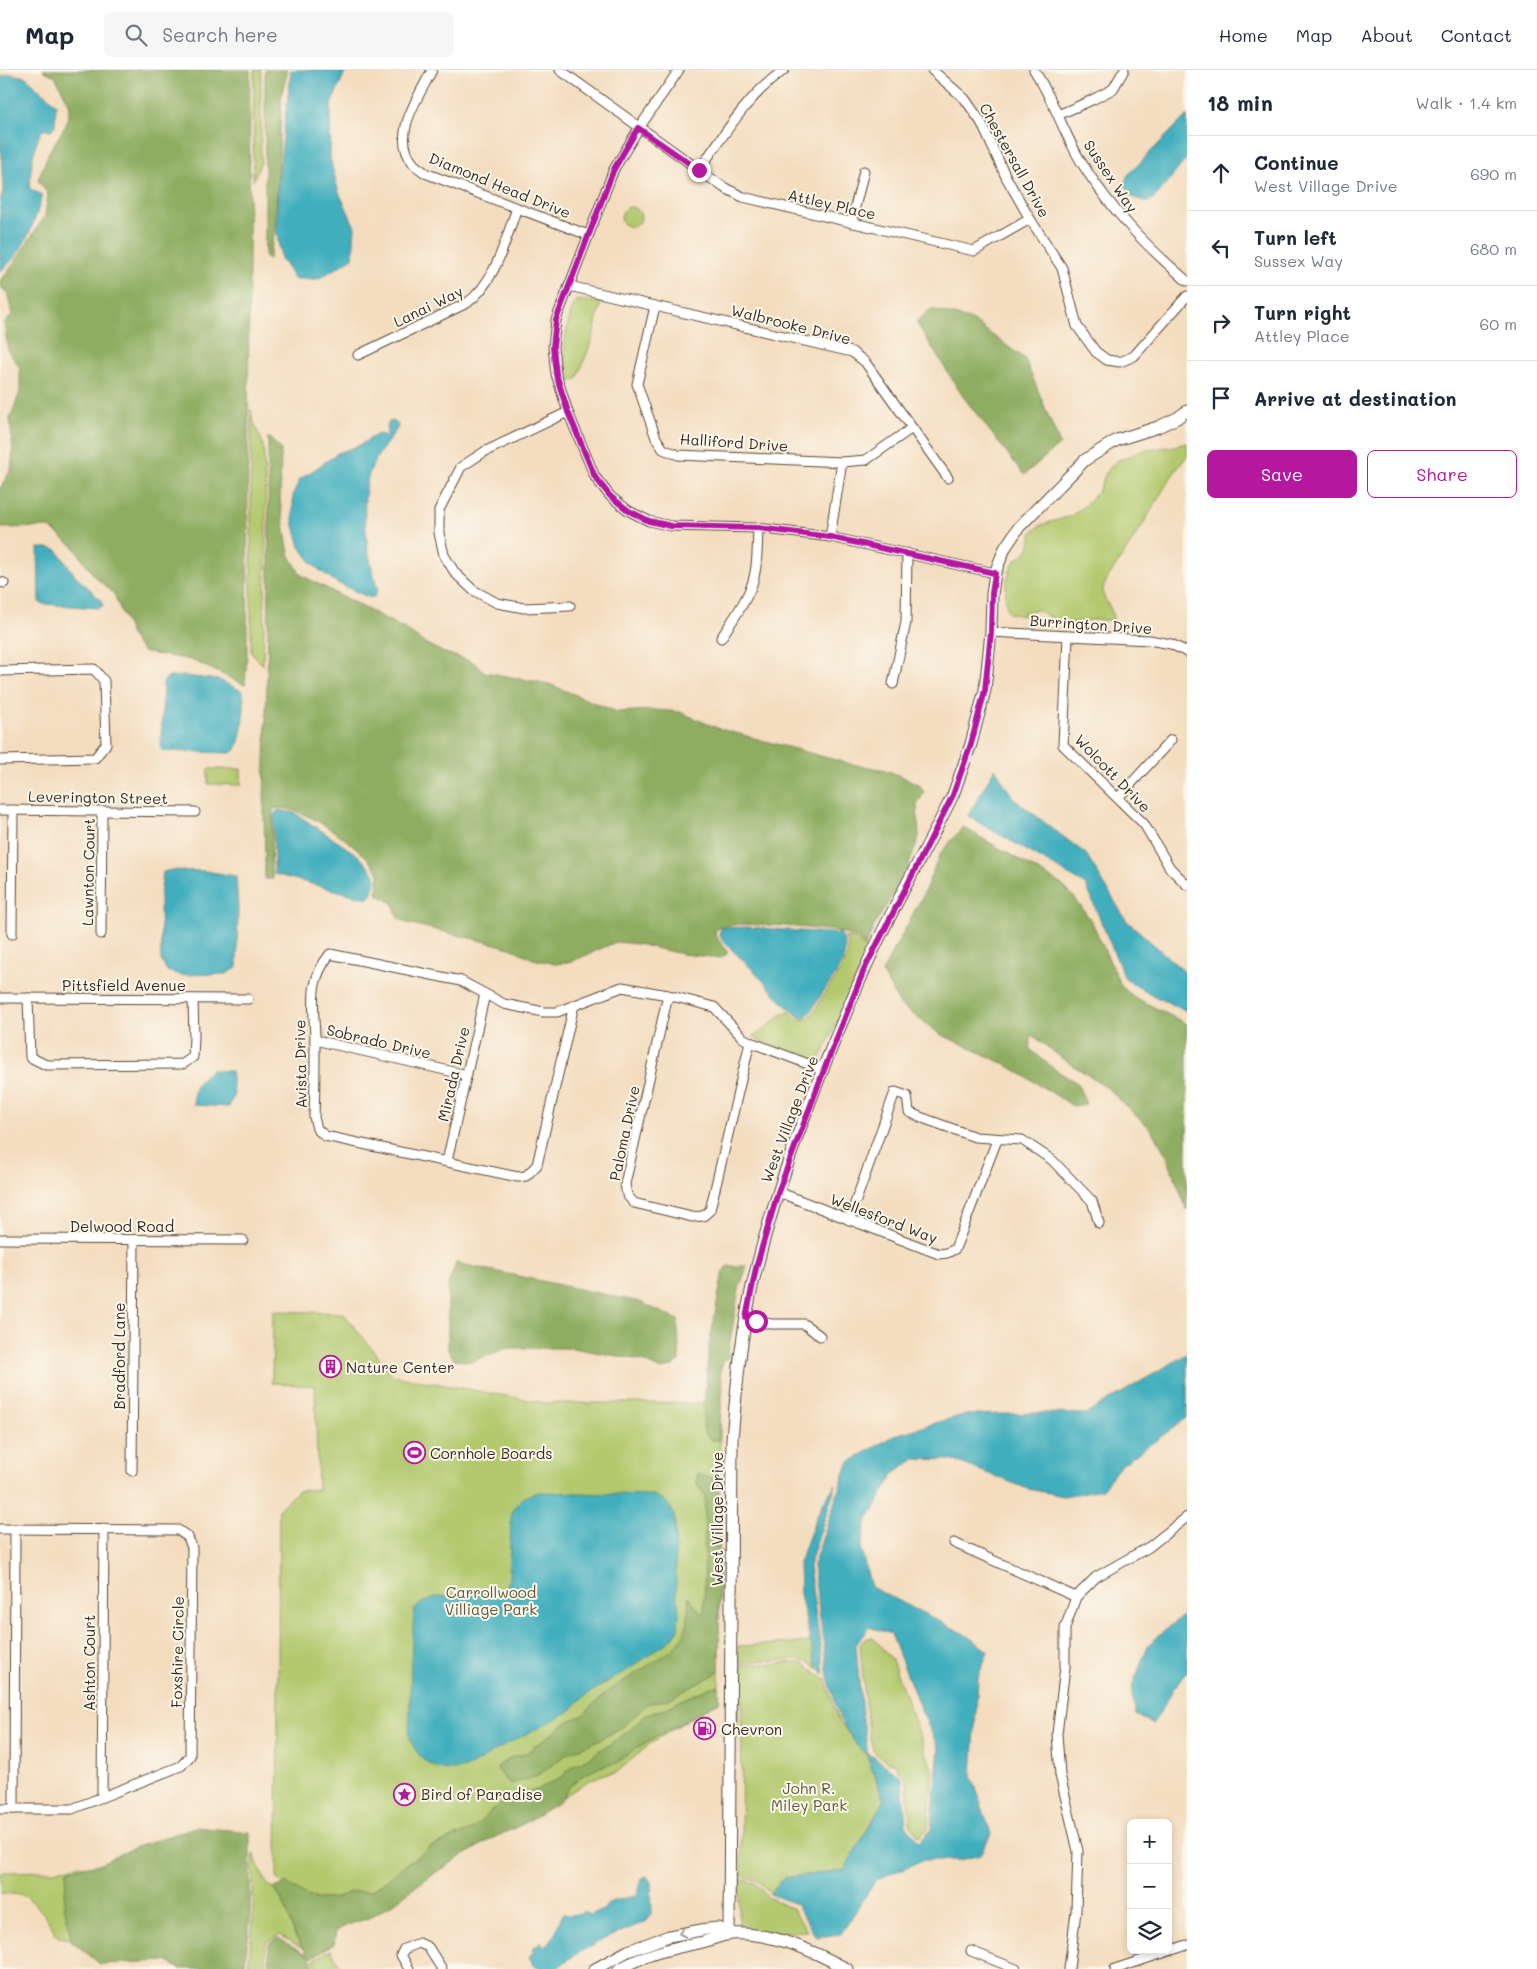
<!DOCTYPE html>
<meta charset="utf-8">
<style>
:root{--surface:#fff;--page:#f6f6f7;--text:#1f2937;--muted:#747a83;--line:#e0e1e3;--accent:#b5179e}
body{margin:0;font-family:Mali,sans-serif;background:var(--page);color:var(--text)}
.controls{position:absolute;right:15px;bottom:15px;display:grid;overflow:hidden;border-radius:8px;box-shadow:0 2px 8px #0003}
.controls button{width:45px;height:45px;display:grid;place-items:center;padding:0;border:0;border-bottom:1px solid var(--line);background:var(--surface);color:var(--text);font:25px sans-serif}
.stop{position:absolute;width:15px;height:15px;margin:-11px;border:4px solid #b5179e;border-radius:50%;background:#fff}
.stop.end{background:#b5179e;border-color:#fff;box-shadow:0 1px 5px #0008}
.list{margin:0;padding:0;list-style:none}
h2{display:flex;justify-content:space-between;align-items:center;height:65px;margin:0;padding:0 20px;font-size:21px}
h2 small{font-size:16px;font-weight:400;color:var(--muted)}
.list li{display:grid;grid-template-columns:32px 1fr auto;gap:15px;align-items:center;box-sizing:border-box;height:75px;padding:0 20px;border-top:1px solid var(--line)}
.list b{display:block;font-size:19px;white-space:nowrap}
.list p{margin:0;font-size:16px;white-space:nowrap;color:var(--muted)}
.list em{font-size:16px;font-style:normal;color:var(--muted)}
.actions{display:flex;gap:10px;padding:15px 20px}
.actions a{flex:1;padding:11px 0;border:1px solid var(--accent);border-radius:8px;text-align:center;font-size:18px;color:var(--accent)}
.actions .main{background:var(--accent);color:#fff}
.icon{flex:none;width:28px;height:28px;fill:none;stroke:currentColor;stroke-width:2;stroke-linecap:round;stroke-linejoin:round}
.map{position:relative;flex:none;width:1187px;height:1899px;overflow:hidden}
header{display:flex;align-items:center;gap:30px;box-sizing:border-box;height:70px;padding:0 25px;background:var(--surface);border-bottom:1px solid var(--line)}
header strong{font-size:24px}
nav{display:flex;gap:28px;margin-inline-start:auto;font-size:18px}
.search{width:350px;height:45px;background:var(--page);display:flex;align-items:center;gap:12px;box-sizing:border-box;padding:0 18px;border-radius:8px;color:var(--muted);font-size:19px}
main{display:flex}
aside{flex:1;background:var(--surface)}
.map>svg:first-child{display:block}
.green{fill:#b3c96e;stroke:#777a46}
.forest{fill:#8ead61;stroke:#646c40}
.water{fill:#40aebd;stroke:#3e6c6e}
.lines{fill:none;stroke-linecap:round;stroke-linejoin:round}
.minor-casing{stroke:#574536;stroke-width:11}
.tertiary-casing{stroke:#574536;stroke-width:13}
.minor{stroke:#fff;stroke-width:9}
.tertiary{stroke:#fff;stroke-width:11}
.oneway{stroke:#a79f9a}
.route{stroke:#b5179e;stroke-width:6}
.labels{text-anchor:middle;dominant-baseline:central;stroke-width:4;stroke-linejoin:round;paint-order:stroke}
.street-label{font-size:15px;fill:#3b2a1e;stroke:#fbf7ec}
.poi-label{font-size:15px;fill:#3b2a1e;stroke:#fbf7ec;text-anchor:start}
.park-label{font-size:15px;fill:#5f5a36;stroke:#fbf7ec}
</style>
<header>
<strong>Map</strong>
<div class="search"><svg class="icon" aria-label="search" viewBox="0 0 24 24"><circle cx="10" cy="10" r="6"/><path d="M15 15l6 6"/></svg>Search here</div>
<nav><a>Home</a><a>Map</a><a>About</a><a>Contact</a></nav>
</header>
<main>
<div class="map">
<svg width="1187" height="1899" viewBox="0 0 1187 1899">
<rect width="100%" height="100%" fill="#fbf7ec"/>
<filter id="ink" filterUnits="userSpaceOnUse"><feTurbulence type="fractalNoise" baseFrequency=".02" numOctaves="2"/><feDisplacementMap in="SourceGraphic" scale="10" xChannelSelector="R" yChannelSelector="G"/><feConvolveMatrix kernelMatrix="1 2 1 2 8 2 1 2 1" color-interpolation-filters="sRGB"/></filter>
<filter id="wash" filterUnits="userSpaceOnUse"><feTurbulence type="fractalNoise" baseFrequency=".0096" numOctaves="4" result="noise"/><feDisplacementMap in="SourceGraphic" scale="20" xChannelSelector="R" yChannelSelector="G"/><feGaussianBlur stdDeviation="1.12" result="paint"/><feColorMatrix in="noise" values="0 0 0 0 0 0 0 0 0 0 0 0 0 0 0 0 0 1.4 0 .05"/><feComposite in="paint" operator="in"/></filter>
<g filter="url(#wash)">
<rect width="100%" height="100%" fill="#f4ddbf"/>
<!-- green -->
<g class="green">
<path d="M254,0h7v92l-8,19z"/>
<circle cx="631" cy="147" r="10"/>
<path d="M577,230l24,3 -9,37 -15,39 -7,3c-10,-27 -5,-54 5,-81z"/>
<path d="M251,339c0,16 13,28 13,44 4,70 1,141 -1,212l-12,-13z"/>
<path d="M1187,373v13c-22,26 -35,56 -54,84 -6,10 -28,39 -30,49 -2,12 11,17 10,31h-21l-30,5 -24,-15 -14,2 -1,4 -14,-3c-7,-12 -3,-41 6,-52 4,-4 11,-7 14,-13 2,-5 2,-11 3,-16l9,-7 30,-9 13,-10 14,-14 8,-19 10,-12 29,-11 25,-3z"/>
<path d="M208,699h33v16l-33,-1z"/>
<path d="M845,867l10,2 13,12 -45,103 -4,5 -9,1 -51,-19 -6,-5c14,-6 22,-19 35,-25 6,2 10,10 16,9 9,-2 15,-18 19,-24 10,-16 33,-39 22,-59z"/>
<path d="M273,1241l70,2 51,63 152,27h175l-2,77v222l-27,15 -42,27 -34,29 -12,1 -16,7 -34,22 -195,98 -51,2 -31,-25 2,-369 18,-18 21,-2 -3,-103 -43,-3z"/>
<path d="M873,1567l19,23 41,111 -5,58 -9,8 -9,-13 -4,-46 -9,-9 -2,-6 -8,-1 -13,-10 -3,-9 -6,-40 -5,-58 5,-6z"/>
<path d="M811,1572l4,21 3,6 -8,-6 -12,-4 -59,3 -1,77v-93z"/>
<path d="M785,1592l18,1 23,17 12,40 29,36 17,45 -40,69 -60,8 -14,16 -13,-14 -16,-4 1,-212h35z"/>
<path d="M253,1783l13,29 14,14 6,11 9,29 9,13 -24,-14 -14,7 -1,27h-17l5,-46z"/>
<path d="M80,1795l26,7 -14,71 -34,-6 -14,-23 -19,-19 -25,-2v-21l53,-1z"/>
<path d="M739,1809l16,4 13,14 25,12 14,22 -39,2 -29,-3z"/>
<path d="M331,1880l11,19h-24l-5,-9z"/>
</g>
<!-- forest -->
<g class="forest">
<path d="M42,0h208l-3,584 -2,31 -53,-25 -49,-8 -10,-12 -19,-46 -19,-17 -20,-29 -26,-21 -49,1v-40l11,-18 2,-18 -3,-34 10,-26v-24l-12,-17 -4,-28 8,-8 -5,-23 -7,-5v-7l7,-7 38,-57 3,-22 -10,-14 11,-28 17,-27 4,-19 -15,-30z"/>
<path d="M265,0h23l-6,22 -7,137 -6,30 -4,-1z"/>
<path d="M931,239l41,11 53,39 35,85 -36,31 -62,-80 -46,-73z"/>
<path d="M268,367l13,12 -1,52 9,53 12,21 104,54 18,13 19,10 31,10 12,10 64,12 68,28 39,-2 24,2 37,16 133,36 36,6 33,14 5,8 -7,13 2,32 -13,36 -31,51 -10,23 -8,-9 -20,-7 -49,-5 -49,-2 -23,4 -1,7 13,18 -7,5 -39,-4 -45,-10 -21,-2 -43,19 -17,3 -23,-5 -20,-10 -22,-6 -84,-20 -10,-6 -3,-13 -17,-10 2,-21c-5,-6 -9,-13 -15,-18 -18,-17 -67,-53 -91,-46l-2,60 2,10h-8l-1,-74 5,-217z"/>
<path d="M963,757l99,58 12,12 18,25 29,64 13,11 53,27v186l-21,-56 -15,-24 -46,-44 -42,-27 -31,-24 -3,13 25,21 23,14 9,21 -13,2 -66,-41 -67,-31 -40,-29 -18,-33 41,-77 17,-41z"/>
<path d="M456,1193l184,39 38,18c-1,14 2,27 1,41l-8,6 -10,3 -21,-10 -68,-12h-65l-36,14 -17,-3 -6,-9v-66z"/>
<path d="M728,1196h19l-8,23 -12,70 -5,5 -2,8 3,15 -5,53h-6l-7,-6 -2,-8 1,-23 5,-57 14,-75 3,-4z"/>
<path d="M697,1404l22,6v192l-50,27 -22,5 -26,24 -22,12 -31,13 -28,21 -14,6 -16,4c-5,-4 -7,-9 -13,-15v-2l13,-9 16,-5 43,-32 14,-6 25,-24 63,-40c18,-17 18,-31 17,-55l14,18 2,-1 1,-118 -8,-10z"/>
<path d="M719,1616v16l-85,47 -17,14 -17,4 -20,10 -10,9 -11,16 -34,21 -34,16 -61,37 -39,29 -22,13 -22,7 -11,6 -2,13 -21,13 -4,-1 6,13h-46v-26l9,-5 30,17c-4,-7 -10,-13 -13,-20 -8,-19 -7,-31 -22,-46l13,-6 19,12 13,4 18,-1 14,-6 21,-1 23,-17 15,-12 22,-15 42,-18 18,-18 14,-9 19,-9 15,-4 23,-12 10,-11 18,-9 39,-26 15,-15 25,-9 12,-7 31,-13z"/>
<path d="M195,1757l55,5v91l-6,46h-64l-14,-8 -66,3 -28,-23 -8,-36 3,-35 32,-6 37,-17z"/>
</g>
<!-- water -->
<g class="water">
<path d="M291,0h55l-15,35 -1,53 8,32 17,37 -2,31 -35,21h-24l-13,-21 -4,-24v-23l1,-31z"/>
<path d="M10,4l16,3 30,27 -1,22 -4,4h-9c-9,19 -12,38 -12,59l12,6c-7,27 -18,59 -42,76v-70l3,-10 -3,-60v-54z"/>
<path d="M1187,45v43l-28,35 -9,8 -3,1 -15,-5 -7,-12 2,-9z"/>
<path d="M395,351l3,4 -1,4c-9,13 -21,27 -27,42 -11,30 -3,89 8,118l-4,8h-6l-31,-14 -24,-18 -13,-18 -7,-25v-27l6,-15 39,-27 22,-8 18,-11 9,2v-10l2,-4z"/>
<path d="M38,478h11l8,2 17,24 28,27 1,5 -4,2 -56,-4 -4,-2z"/>
<path d="M185,606l34,4 23,11c5,12 0,46 -6,59l-6,3 -67,-2 -2,-3 2,-65 4,-6z"/>
<path d="M995,698l19,31 72,55 40,66 61,54v37l-31,-14 -31,-18 -39,-94 -118,-69z"/>
<path d="M278,740l17,3 64,43 15,17 2,6 -5,15 -3,3h-7l-87,-23v-59z"/>
<path d="M171,800l34,1 31,5 2,30 -1,62 -11,6 -46,1 -13,-4 -6,-11 -1,-64 3,-24z"/>
<path d="M747,857l94,7c13,23 -9,44 -20,61 -5,8 -9,16 -16,23h-4l-17,-14 -28,-31 -34,-33 -3,-6 2,-6z"/>
<path d="M211,1000l20,1 3,23 -5,13 -35,-2c-2,-20 3,-22 17,-35z"/>
<path d="M1187,1284v64l-67,48 -18,23 -38,7 -36,-7 -75,-29 -38,-1 -20,13 -29,51 -5,26 10,38 92,46 25,18 -10,27 -6,98 19,58 -11,21 -20,5h-37l-47,20 -35,54 -25,3 -20,-33 -26,-10 14,-16 60,-8 40,-69 -17,-45h6l29,22 4,47 13,17 12,-12 8,-82 -18,-38 -30,-76 -22,-7 -13,18 5,59 7,51 -11,-9 -17,-27 -12,-42 -15,-111 35,-103 47,-28 68,-20 78,-2 45,1z"/>
<path d="M836,1414l-27,82 15,108 -9,-11 -15,-69 -1,-31 17,-45 8,-17z"/>
<path d="M540,1422l112,3c13,4 20,10 23,25l1,68 3,25 -1,16 -5,9 -38,27 -44,27 -12,9 -9,10c-21,11 -43,23 -65,34 -11,6 -22,14 -33,20 -28,13 -55,-1 -63,-30l2,-73 3,-51 5,-7 19,-7 57,-4c8,-3 12,-8 14,-15l2,-61c4,-16 14,-22 29,-25z"/>
<path d="M1187,1542v61l-13,15 -21,36 -17,-9 -5,-25 17,-45z"/>
<path d="M647,1806l4,6 1,31 -5,8 -43,18 -31,17 -17,13h-17l-6,-5 -4,-8 6,-4 -2,-4 8,-6 2,4c14,-6 13,-21 20,-32 7,1 16,1 21,-3l5,4 14,-5 7,-8 24,-6 4,-3 4,-15z"/>
</g>
</g>
<g filter="url(#ink)">
<g class="lines">
<defs>
<g id="minor">
<path d="M432,0c-13,27 -42,65 -19,93 3,4 9,7 12,10l163,62"/>
<path d="M560,0l163,117 20,10 231,54 56,-32"/>
<path d="M679,0l-40,58 -25,41 -58,151 -3,27 3,27 12,38 27,65 15,19 19,15 20,10 22,5 87,2 72,9 165,36"/>
<path d="M932,0l33,29 16,23 25,55 24,42 32,49 15,58 19,26 11,8 13,2 14,-6 53,-60"/>
<path d="M1034,0c20,30 30,65 49,95 30,47 62,80 104,116"/>
<path d="M1058,45l34,-15 21,-11 11,-19"/>
<path d="M699,100c25,-35 48,-74 85,-100"/>
<path d="M851,153l13,-52"/>
<path d="M569,216l283,66 13,10 83,116"/>
<path d="M655,236l-18,78 19,54 7,11 15,6 164,7 24,-2 46,-32"/>
<path d="M358,285l109,-52c29,-21 38,-63 50,-95"/>
<path d="M568,342l-84,40 -23,15 -22,43v23l5,22 11,18 18,17 24,13 27,5 46,-2"/>
<path d="M830,467l12,-75"/>
<path d="M0,512l4,1"/>
<path d="M991,562l158,8 22,4 16,8"/>
<path d="M1068,566l-5,109 81,79 26,44 17,17"/>
<path d="M721,568c11,-17 23,-33 30,-51 7,-18 6,-39 7,-59"/>
<path d="M0,601l94,-2 10,12 2,63 -11,14 -95,2"/>
<path d="M893,614l13,-62 1,-69"/>
<path d="M1118,728l53,-58"/>
<path d="M0,740l195,2"/>
<path d="M12,864l1,-124"/>
<path d="M101,864l1,-123"/>
<path d="M668,925l-43,189 2,11 7,8 58,14 11,-1 7,-6 40,-168"/>
<path d="M0,928l248,1"/>
<path d="M28,928l2,59 16,8 137,-1 10,-7 1,-20 -1,-38"/>
<path d="M574,935l-37,160 -11,11 -8,1 -193,-41 -8,-7 -3,-12c1,-25 1,-49 1,-74 0,-35 -9,-59 15,-89l131,27 43,23 40,8h13l65,-25 46,8 46,12 29,31 7,4 74,28"/>
<path d="M315,970l152,35"/>
<path d="M447,1091l38,-167"/>
<path d="M778,1122l161,62 8,-1 8,-4 42,-109"/>
<path d="M849,1150l46,-128 12,4 2,16 11,5 55,20 47,3 30,20 40,41 7,22"/>
<path d="M0,1169l243,1"/>
<path d="M746,1249l25,5h33l16,12"/>
<path d="M132,1401l2,-231"/>
<path d="M0,1459l178,1 10,7 4,11 -2,208 -9,10 -109,43h-72"/>
<path d="M954,1473l122,54"/>
<path d="M102,1727l2,-268"/>
<path d="M14,1739l1,-280"/>
<path d="M971,1881l45,18"/>
<path d="M409,1899l-8,-14 3,-6 15,-6 9,4 14,22"/>
<path d="M1069,1899l7,-58 2,-60 -18,-76 -3,-41 8,-67v-39l11,-31 20,-20 53,-30 38,-30"/>
<path d="M1115,1899l72,-24"/>
</g>
<g id="tertiary">
<path d="M729,1864l3,-495c5,-58 10,-116 25,-173 25,-99 66,-201 107,-295 26,-60 60,-117 89,-176l18,-51 14,-54 6,-58 1,-38 3,-21 10,-25 14,-21 66,-67 32,-20 41,-13 19,-9 10,-7"/>
<path d="M595,1899l33,-18 41,-15 38,-7 11,-1 11,6"/>
<path d="M619,1899c28,-15 48,-20 79,-26 11,-2 23,-8 33,-9 41,-2 81,16 116,35"/>
</g>
</defs>
<!-- minor casing -->
<use href="#minor" class="minor-casing"/>
<!-- tertiary casing -->
<use href="#tertiary" class="tertiary-casing"/>
<!-- minor -->
<use href="#minor" class="minor"/>
<!-- tertiary -->
<use href="#tertiary" class="tertiary"/>
</g>
<!-- one-way arrows -->
<defs><path id="oneway-chevron" d="M-2-3.5L2.5 0L-2 3.5" fill="none" stroke-width="1.6" stroke-linecap="round" stroke-linejoin="round" transform="scale(1.25)"/></defs>
<use class="oneway" href="#oneway-chevron" transform="translate(682 1863) rotate(168)"/>
</g>
<g class="lines" filter="url(#ink)">
<!-- route -->
<path class="route" d="M699,100l-61,-42 -24,41 -58,151 -3,27 3,27 12,38 27,65 15,19 19,15 20,10 22,5 87,2 72,9 165,36 -3,21 -1,38 -6,58 -14,54 -18,51 -89,175 -40,100 -46,122 -22,76 -10,50 10,3"/>
</g>
<!-- icons -->
<defs>
<symbol id="building-ring" viewBox="-11 -11 22 22"><circle r="9.5" fill="#fbf7ec" stroke="#b5179e" stroke-width="1.5"/><path d="M-4-6H4V6H1V3H-1V6H-4ZM-2.5-4.3h1.7v1.8h-1.7ZM.8-4.3h1.7v1.8H.8ZM-2.5-1h1.7V.8h-1.7ZM.8-1h1.7V.8H.8Z" fill="#b5179e"/></symbol>
<symbol id="stadium-ring" viewBox="-11 -11 22 22"><circle r="9.5" fill="#fbf7ec" stroke="#b5179e" stroke-width="1.5"/><path d="M0-5a6.5 5 0 1 0 0 10a6.5 5 0 1 0 0-10ZM-3.5-1.8h7v3.6h-7Z" fill="#b5179e"/></symbol>
<symbol id="fuel-ring" viewBox="-11 -11 22 22"><circle r="9.5" fill="#fbf7ec" stroke="#b5179e" stroke-width="1.5"/><path d="M-5.5-6h7V0h2V4h1.3V-2.5L3-4.5l.8-.8L6-3V5H2.5V1h-1V6h-7ZM-4.2-4.7v3.2H.2V-4.7Z" fill="#b5179e"/></symbol>
<symbol id="sight-ring" viewBox="-11 -11 22 22"><circle r="9.5" fill="#fbf7ec" stroke="#b5179e" stroke-width="1.5"/><path d="M0-6L1.8-2.2L6-1.7L2.9 1.2L3.7 5.4L0 3.3L-3.7 5.4L-2.9 1.2L-6-1.7L-1.8-2.2Z" fill="#b5179e"/></symbol>
</defs>
<g fill-rule="evenodd">
<use href="#building-ring" x="318" y="1284" width="25" height="25"/>
<use href="#stadium-ring" x="402" y="1370" width="25" height="25"/>
<use href="#fuel-ring" x="692" y="1646" width="25" height="25"/>
<use href="#sight-ring" x="392" y="1712" width="25" height="25"/>
</g>
<g class="labels">
<!-- street labels -->
<g class="street-label">
<text transform="translate(1015 90) rotate(61)">Chestersall Drive</text>
<text transform="translate(1111 106) rotate(56)">Sussex Way</text>
<text transform="translate(500 115) rotate(22)">Diamond Head Drive</text>
<text transform="translate(832 134) rotate(13)">Attley Place</text>
<text transform="translate(428 236) rotate(-26)">Lanai Way</text>
<text transform="translate(791 254) rotate(14)">Walbrooke Drive</text>
<text transform="translate(734 372) rotate(4)">Halliford Drive</text>
<text transform="translate(1091 554) rotate(4)">Burrington Drive</text>
<text transform="translate(1113 703) rotate(46)">Wolcott Drive</text>
<text transform="translate(98 727) rotate(1)">Leverington Street</text>
<text transform="translate(88 802) rotate(-89)">Lawnton Court</text>
<text x="124" y="915">Pittsfield Avenue</text>
<text transform="translate(379 971) rotate(13)">Sobrado Drive</text>
<text transform="translate(300 994) rotate(-91)">Avista Drive</text>
<text transform="translate(453 1004) rotate(-77)">Mirada Drive</text>
<text transform="translate(789 1049) rotate(-69)">West Village Drive</text>
<text transform="translate(624 1063) rotate(-78)">Paloma Drive</text>
<text transform="translate(884 1148) rotate(21)">Wellesford Way</text>
<text x="122" y="1156">Delwood Road</text>
<text transform="translate(119 1286) rotate(-90)">Bradford Lane</text>
<text transform="translate(717 1449) rotate(-90)">West Village Drive</text>
<text transform="translate(177 1582) rotate(-89)">Foxshire Circle</text>
<text transform="translate(89 1593) rotate(-90)">Ashton Court</text>
</g>
<!-- poi labels -->
<g class="poi-label">
<text x="346" y="1297">Nature Center</text>
<text x="430" y="1383">Cornhole Boards</text>
<text x="721" y="1659">Chevron</text>
<text x="421" y="1724">Bird of Paradise</text>
</g>
<!-- park labels -->
<g class="park-label">
<text x="491" y="1522">Carrollwood<tspan x="491" dy="17">Villiage Park</tspan></text>
<text x="809" y="1718">John R.<tspan x="809" dy="17">Miley Park</tspan></text>
</g>
</g>
</svg>
<div class="controls">
<button>+</button>
<button>−</button>
<button><svg class="icon" aria-label="layers" viewBox="0 0 24 24"><path d="M12 4l9 5-9 5-9-5zM3 14l9 5 9-5"/></svg></button>
</div>
<div class="stop" style="left:756px;top:1251px"></div>
<div class="stop end" style="left:699px;top:100px"></div>
</div>
<aside>
<h2>18 min<small>Walk · 1.4 km</small></h2>
<ul class="list">
<li><svg class="icon" aria-label="ahead" viewBox="0 0 24 24"><path d="M12 20V5M6 11l6-6 6 6"/></svg><div><b>Continue</b><p>West Village Drive</p></div><em>690 m</em></li>
<li><svg class="icon" aria-label="left" viewBox="0 0 24 24"><path d="M17 20v-9H6M10 6l-5 5 5 5"/></svg><div><b>Turn left</b><p>Sussex Way</p></div><em>680 m</em></li>
<li><svg class="icon" aria-label="right" viewBox="0 0 24 24"><path d="M7 20v-9h11M14 6l5 5-5 5"/></svg><div><b>Turn right</b><p>Attley Place</p></div><em>60 m</em></li>
<li><svg class="icon" aria-label="arrive" viewBox="0 0 24 24"><path d="M6 21V4h12l-3 4 3 4H6"/></svg><div><b>Arrive at destination</b></div></li>
</ul>
<div class="actions"><a class="main">Save</a><a>Share</a></div>
</aside>
</main>
